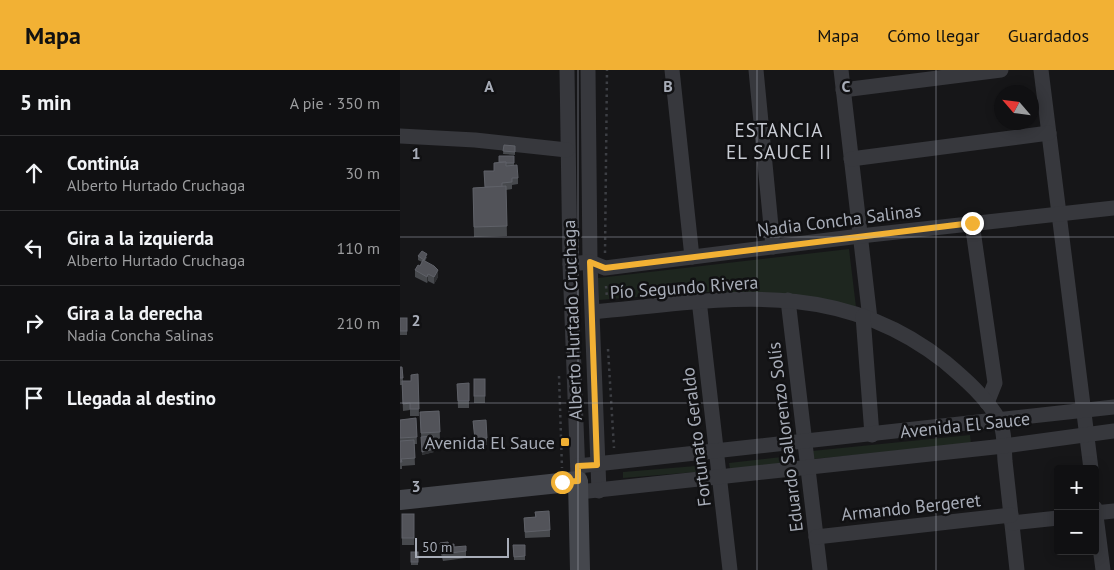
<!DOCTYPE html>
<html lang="es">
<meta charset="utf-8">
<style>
:root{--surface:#101012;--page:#1e1e20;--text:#f1f3f6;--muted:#9c9d9f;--line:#303032;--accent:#f2b134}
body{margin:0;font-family:"PT Sans",sans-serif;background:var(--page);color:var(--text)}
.controls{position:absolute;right:15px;bottom:15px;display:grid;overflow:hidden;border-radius:5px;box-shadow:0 2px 12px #0003}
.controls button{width:45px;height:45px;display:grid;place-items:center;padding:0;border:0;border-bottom:1px solid var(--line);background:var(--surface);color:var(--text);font:25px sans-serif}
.compass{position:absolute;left:594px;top:15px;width:45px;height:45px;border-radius:50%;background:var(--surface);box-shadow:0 2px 12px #0003;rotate:298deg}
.scale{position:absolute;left:15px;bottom:12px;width:94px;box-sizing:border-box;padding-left:5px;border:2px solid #a8adb8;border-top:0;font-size:14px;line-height:18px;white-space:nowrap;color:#a8adb8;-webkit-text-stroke:4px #111113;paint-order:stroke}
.stop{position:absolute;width:15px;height:15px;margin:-11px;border:4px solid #f2b134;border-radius:50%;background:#fff}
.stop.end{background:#f2b134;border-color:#fff;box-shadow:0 1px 5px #0008}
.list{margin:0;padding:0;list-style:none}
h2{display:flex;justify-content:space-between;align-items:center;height:65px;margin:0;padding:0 20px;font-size:21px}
h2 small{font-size:16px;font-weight:400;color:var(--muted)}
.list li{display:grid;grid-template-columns:32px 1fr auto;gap:15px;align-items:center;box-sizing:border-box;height:75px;padding:0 20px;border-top:1px solid var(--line)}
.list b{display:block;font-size:19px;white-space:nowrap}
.list p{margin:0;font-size:16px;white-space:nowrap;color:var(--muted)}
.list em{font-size:16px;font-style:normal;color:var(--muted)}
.icon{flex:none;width:28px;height:28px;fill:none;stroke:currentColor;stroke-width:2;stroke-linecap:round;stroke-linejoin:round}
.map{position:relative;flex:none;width:714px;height:500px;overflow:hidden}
header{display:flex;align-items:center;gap:30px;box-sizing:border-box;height:70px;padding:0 25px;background:var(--accent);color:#111}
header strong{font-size:24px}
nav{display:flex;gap:28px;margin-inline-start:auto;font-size:18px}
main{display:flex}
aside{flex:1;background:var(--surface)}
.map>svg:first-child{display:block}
.green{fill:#1e261f}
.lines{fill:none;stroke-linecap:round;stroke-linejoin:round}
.path{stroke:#3d3f44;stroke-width:2.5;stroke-dasharray:2.5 4;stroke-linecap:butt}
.street{stroke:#37383d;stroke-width:15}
.secondary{stroke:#45474d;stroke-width:20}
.wall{fill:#47494d}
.shaded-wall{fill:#2f3033}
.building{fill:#525359;stroke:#5f6168}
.route{stroke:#f2b134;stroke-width:6}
.grid{fill:none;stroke:#a8adb8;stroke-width:1;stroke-opacity:0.55}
.poi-dot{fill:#f2b134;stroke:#111113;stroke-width:2}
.labels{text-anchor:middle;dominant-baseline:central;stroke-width:5;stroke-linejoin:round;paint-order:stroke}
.street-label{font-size:18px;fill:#a8adb8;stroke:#111113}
.poi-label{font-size:18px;fill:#a8adb8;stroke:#111113;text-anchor:end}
.neighbourhood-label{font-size:19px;letter-spacing:1px;fill:#c9ccd4;stroke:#111113}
.grid-label{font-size:16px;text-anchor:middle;font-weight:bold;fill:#a8adb8;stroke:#111113;stroke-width:5;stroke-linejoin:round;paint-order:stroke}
</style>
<header>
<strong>Mapa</strong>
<nav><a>Mapa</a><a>Cómo llegar</a><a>Guardados</a></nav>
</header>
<main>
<aside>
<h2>5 min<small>A pie · 350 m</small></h2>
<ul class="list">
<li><svg class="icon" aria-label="ahead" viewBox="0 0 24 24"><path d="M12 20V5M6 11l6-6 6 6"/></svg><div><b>Continúa</b><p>Alberto Hurtado Cruchaga</p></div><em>30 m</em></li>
<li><svg class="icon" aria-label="left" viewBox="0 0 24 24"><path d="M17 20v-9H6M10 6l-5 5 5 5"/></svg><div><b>Gira a la izquierda</b><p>Alberto Hurtado Cruchaga</p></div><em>110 m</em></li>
<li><svg class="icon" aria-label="right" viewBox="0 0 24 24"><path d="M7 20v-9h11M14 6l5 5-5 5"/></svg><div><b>Gira a la derecha</b><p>Nadia Concha Salinas</p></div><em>210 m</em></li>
<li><svg class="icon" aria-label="arrive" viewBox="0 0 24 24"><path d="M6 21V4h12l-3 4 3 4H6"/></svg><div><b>Llegada al destino</b></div></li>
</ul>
</aside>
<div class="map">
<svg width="714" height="500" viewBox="0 0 714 500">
<rect width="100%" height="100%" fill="#161618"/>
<!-- green -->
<g class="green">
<path d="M449,179l7,58 -112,-14 -43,-1 -102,8 -1,-22z"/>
<path d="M570,365l1,9 -158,15 -1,-8z"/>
<path d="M382,387l1,6 -53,6 -1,-6z"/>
<path d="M296,396v6l-73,6v-6z"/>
</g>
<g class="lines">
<!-- path -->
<g class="path">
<path d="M205,183l2,-183"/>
<path d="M206,216l1,12"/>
<path d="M208,279l6,99"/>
<path d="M159,306l3,92"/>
</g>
<!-- street -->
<g class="street">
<path d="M167,0l3,194 8,212"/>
<path d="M188,0l2,192 9,229"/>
<path d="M272,0l20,187"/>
<path d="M356,0l17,177"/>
<path d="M441,0l29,249"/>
<path d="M641,0l50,399"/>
<path d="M443,20l158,-20"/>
<path d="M0,66l75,4 92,10"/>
<path d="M451,89l198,-26"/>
<path d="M572,153l23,160 -8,20"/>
<path d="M170,194l20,-2 15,6 255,-32 254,-28"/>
<path d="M299,230l31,270"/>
<path d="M388,230l32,270"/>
<path d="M193,242c127,-12 243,-37 352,50 19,16 42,36 54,58 6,10 5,29 6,41 4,36 8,73 12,109"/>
<path d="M463,246l9,119"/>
<path d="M178,396l536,-59"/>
<path d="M179,422l425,-46 110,-15"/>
<path d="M695,438l8,62"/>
<path d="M695,443l19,-2"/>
<path d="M612,453l46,-5"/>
<path d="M416,467l195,-22"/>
</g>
<!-- secondary -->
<path class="secondary" d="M0,430l178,-19 2,89"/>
</g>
<!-- wall -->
<g class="wall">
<path d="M104,75l11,1v9l-12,-1z"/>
<path d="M114,86v10l4,12v6l-6,1v4l-6,1 1,46 -33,1 -1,-49 12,-1 -1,-16h10v-8l5,-1z"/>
<path d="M18,186l9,1 -2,4 13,16 -4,7 -6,-3 -1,2 -12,-6v-7l5,-4 2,-4 -4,-2z"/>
<rect x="0" y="248" width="7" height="17"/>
<path d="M0,297h2l1,14h8l7,-7 1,42h-9v-6l-7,1 -1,-26h-2z"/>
<rect x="74" y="309" width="11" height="24"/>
<path d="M69,313v25h-11l-1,-24z"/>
<path d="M39,341l1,28h-6v13l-12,3 -2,-43z"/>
<path d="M16,348l1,26h-3l1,21 -13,1v3h-2v-49z"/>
<path d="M73,351l14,17v7l-12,1z"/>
<path d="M135,442l15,18v7l-25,1 -1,-20 11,-1z"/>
<rect x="2" y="444" width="12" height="31"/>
<path d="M40,473l9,2 17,6v7l-23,3 -3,-11z"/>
<path d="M113,475l12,11v4h-11z"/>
<rect x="11" y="482" width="7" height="13"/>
</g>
<!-- shaded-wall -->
<g class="shaded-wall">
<path d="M38,200v7l-4,7v-7z"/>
<path d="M28,204v7l-1,2v-6z"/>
<path d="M34,379v3l-12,3v-3z"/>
</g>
<!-- building -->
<g class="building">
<path d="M104,75l11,1v6l-12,-1z"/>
<path d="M99,86h15v7h-8v-1h-7z"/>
<path d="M106,92v4l11,-1 1,13h-6v4l-10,1v4h-17l-1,-16h10v-8z"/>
<path d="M106,116l1,40 -33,1 -1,-39z"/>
<path d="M22,181l5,3 -3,6 -6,-4z"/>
<path d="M23,190l11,6 4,4 -4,7 -6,-3 -1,3 -12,-7 3,-5 2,1z"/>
<rect x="0" y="248" width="7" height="13"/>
<path d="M0,297h2l1,11h-3z"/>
<path d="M18,304l1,35h-9v-6l-7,1 -1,-23h9v-6z"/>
<rect x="74" y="309" width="11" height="17"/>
<path d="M69,313v18h-11l-1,-17z"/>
<path d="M39,341l1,21 -19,1 -1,-21z"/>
<path d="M16,348l1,19 -17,1v-18z"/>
<path d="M86,350l1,18 -12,1 -2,-18z"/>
<path d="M33,366l1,13 -12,3 -1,-15z"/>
<path d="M14,370l1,18 -14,1 1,3h-2v-21z"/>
<path d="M149,441l1,19 -25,2 -1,-14 12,-1 -1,-5z"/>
<rect x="2" y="444" width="12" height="24"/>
<path d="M48,472l1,3 5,-1v3l12,-1v5l-23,3 -3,-11z"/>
<path d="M113,475h12v11l-11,1z"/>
<rect x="11" y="482" width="7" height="10"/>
</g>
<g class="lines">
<!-- route -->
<path class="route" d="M162,412l16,-1v-15l19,-1 -7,-203 15,6 367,-45"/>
</g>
<!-- grid -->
<path class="grid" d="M178,0v500M357,0v500M536,0v500M0,167h714M0,333h714"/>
<!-- markers -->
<rect class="poi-dot" x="160" y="367" width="10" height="10" rx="2.5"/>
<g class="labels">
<!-- street labels -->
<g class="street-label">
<text transform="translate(439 150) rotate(-7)">Nadia Concha Salinas</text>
<text transform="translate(284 217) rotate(-4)">Pío Segundo Rivera</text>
<text transform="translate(172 250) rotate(-92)">Alberto Hurtado Cruchaga</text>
<text transform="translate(565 355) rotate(-6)">Avenida El Sauce</text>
<text transform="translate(296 367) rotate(-97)">Fortunato Geraldo</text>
<text transform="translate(385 367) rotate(-97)">Eduardo Sallorenzo Solís</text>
<text transform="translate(511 437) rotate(-6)">Armando Bergeret</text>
</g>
<!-- poi labels -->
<g class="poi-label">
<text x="155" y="372">Avenida El Sauce</text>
</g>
<!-- neighbourhood labels -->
<g class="neighbourhood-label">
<text x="379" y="60">ESTANCIA<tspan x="379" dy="22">EL SAUCE II</tspan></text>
</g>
</g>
<g class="grid-label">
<text x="89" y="22">A</text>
<text x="268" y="22">B</text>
<text x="446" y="22">C</text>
<text x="16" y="89">1</text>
<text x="16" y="256">2</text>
<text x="16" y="422">3</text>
</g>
</svg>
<div class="controls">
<button>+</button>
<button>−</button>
</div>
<svg class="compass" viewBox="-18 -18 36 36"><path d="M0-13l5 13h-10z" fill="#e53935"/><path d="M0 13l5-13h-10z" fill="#9c9d9f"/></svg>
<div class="scale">50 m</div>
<div class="stop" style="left:162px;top:412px"></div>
<div class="stop end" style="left:572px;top:153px"></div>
</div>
</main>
